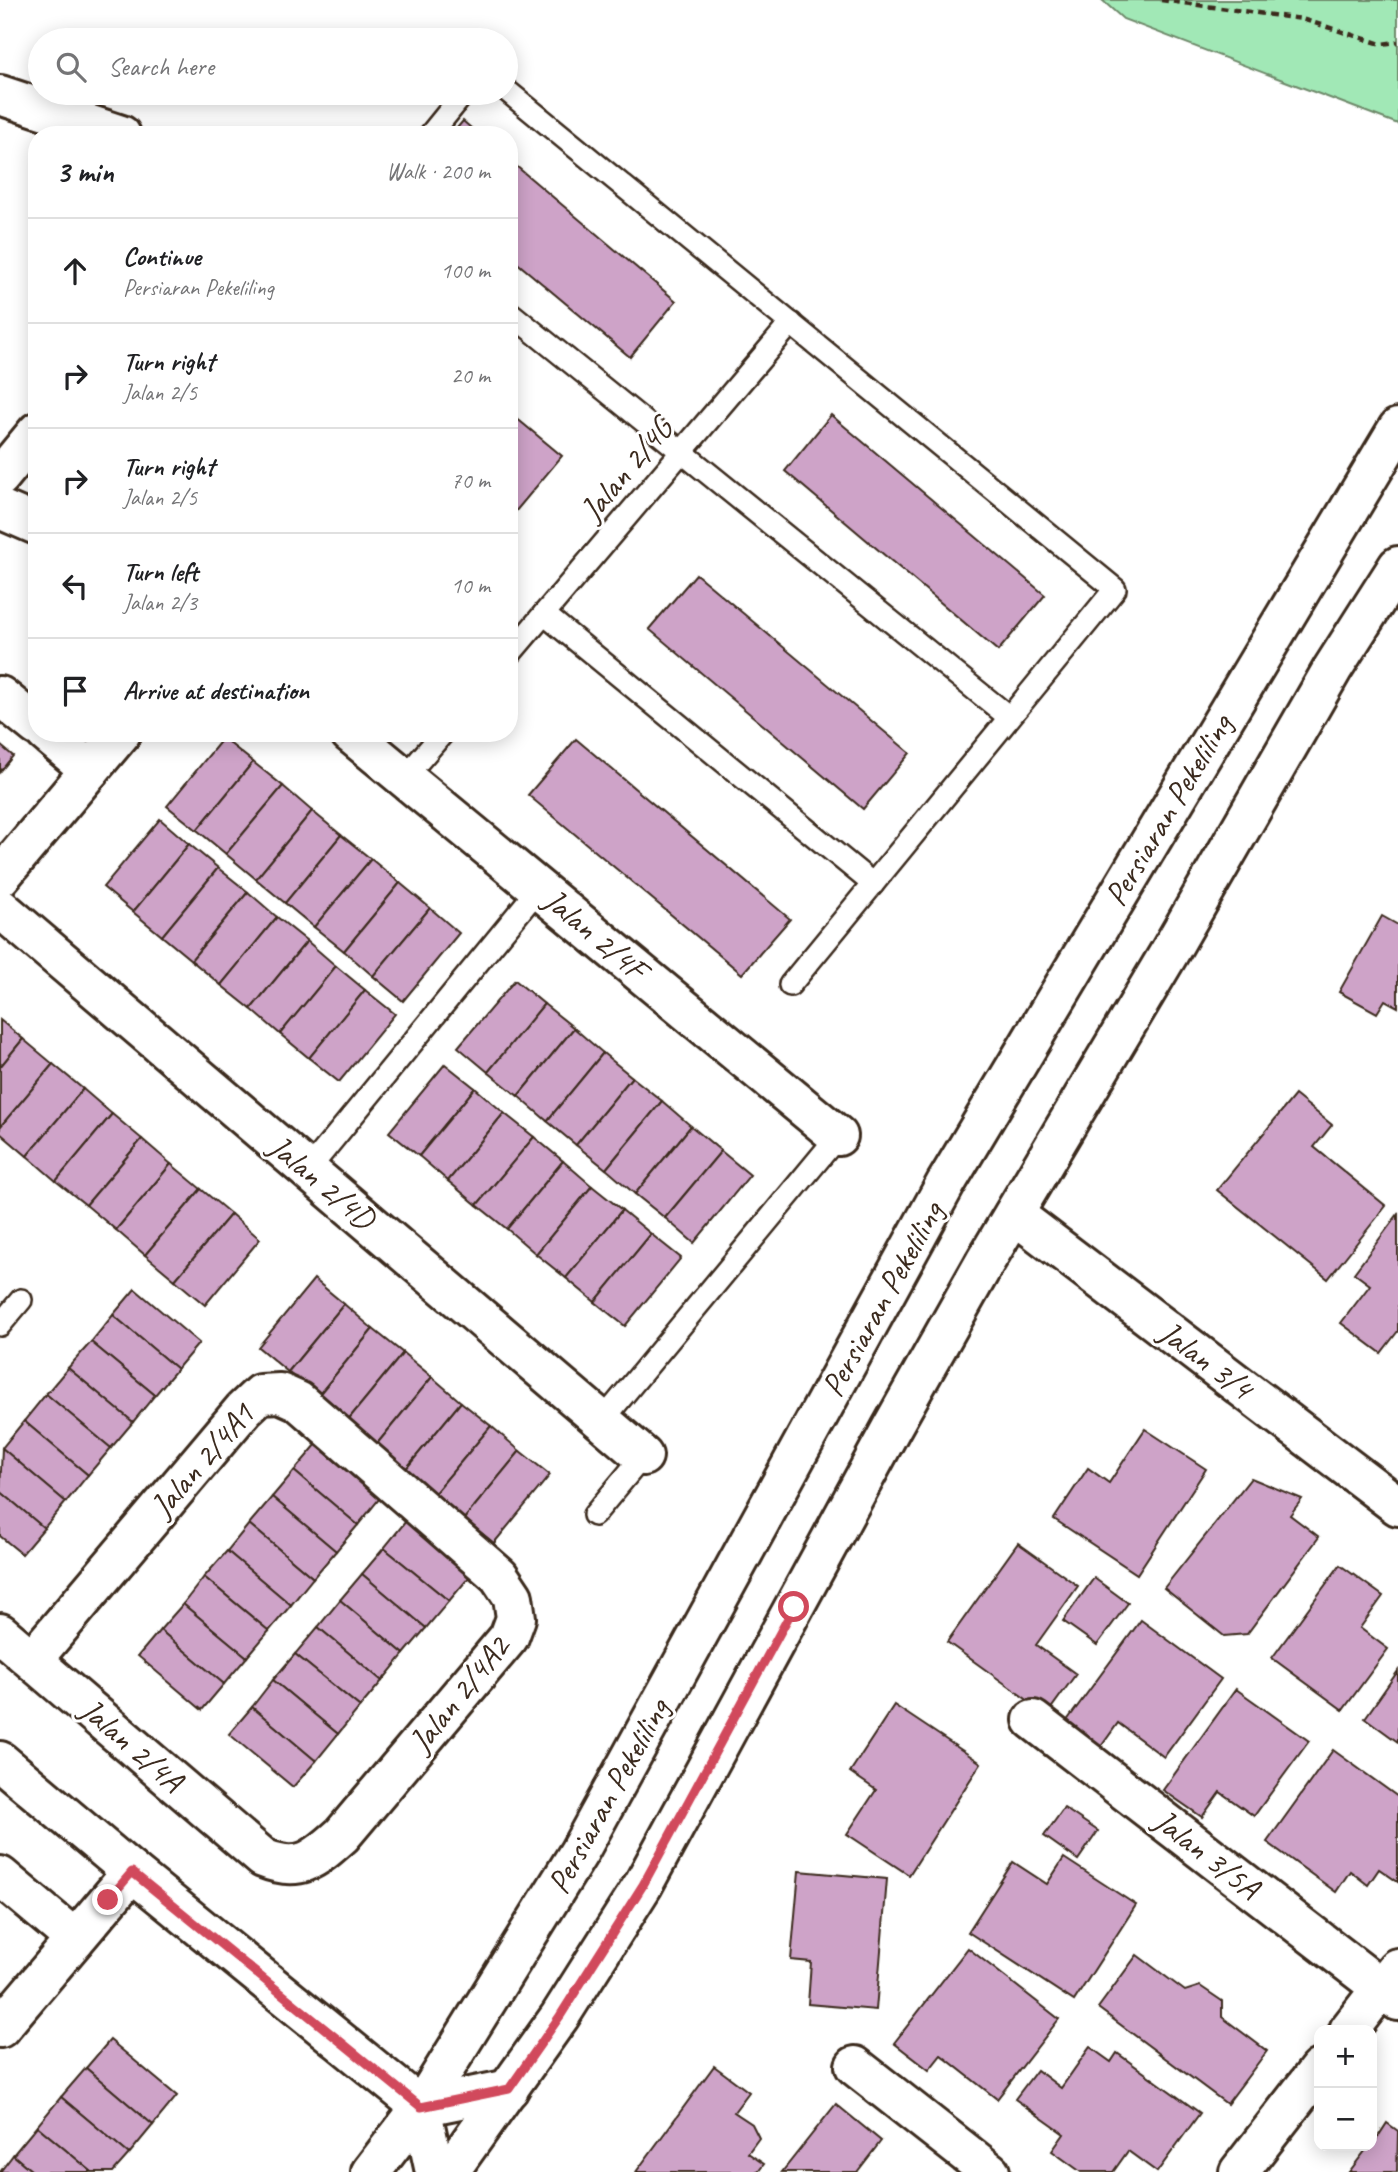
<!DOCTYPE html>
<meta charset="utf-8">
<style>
:root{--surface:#fff;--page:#f2f2f2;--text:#202124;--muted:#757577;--line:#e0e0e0}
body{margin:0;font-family:Caveat,sans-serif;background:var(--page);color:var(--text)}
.controls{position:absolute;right:21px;bottom:21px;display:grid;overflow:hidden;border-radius:14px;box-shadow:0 4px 18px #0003}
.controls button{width:63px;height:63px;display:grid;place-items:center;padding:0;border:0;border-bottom:2px solid var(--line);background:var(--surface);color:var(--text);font:35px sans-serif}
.stop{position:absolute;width:21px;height:21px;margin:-16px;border:5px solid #d1495b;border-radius:50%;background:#fff}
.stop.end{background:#d1495b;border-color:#fff;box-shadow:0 2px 7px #0008}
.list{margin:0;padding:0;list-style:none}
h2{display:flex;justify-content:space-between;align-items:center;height:91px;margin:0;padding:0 28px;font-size:30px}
h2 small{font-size:23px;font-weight:400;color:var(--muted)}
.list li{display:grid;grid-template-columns:46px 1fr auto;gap:21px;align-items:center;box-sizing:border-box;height:105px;padding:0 28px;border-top:2px solid var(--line)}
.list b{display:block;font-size:26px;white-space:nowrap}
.list p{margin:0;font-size:23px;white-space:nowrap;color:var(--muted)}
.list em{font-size:23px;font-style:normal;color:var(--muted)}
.icon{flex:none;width:38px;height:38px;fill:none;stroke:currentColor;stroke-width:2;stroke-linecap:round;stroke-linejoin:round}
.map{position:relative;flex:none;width:1398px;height:2172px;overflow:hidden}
.search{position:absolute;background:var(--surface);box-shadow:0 4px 18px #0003;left:28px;top:28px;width:490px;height:77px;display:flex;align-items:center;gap:18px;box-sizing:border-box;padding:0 24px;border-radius:38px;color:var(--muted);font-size:26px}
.panel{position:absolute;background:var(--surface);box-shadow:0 4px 18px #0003;left:28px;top:126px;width:490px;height:616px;border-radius:28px}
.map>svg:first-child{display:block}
.green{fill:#a1e8b6;stroke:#6e896a;stroke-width:2}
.building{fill:#cea3c8;stroke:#3b2a1e;stroke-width:2}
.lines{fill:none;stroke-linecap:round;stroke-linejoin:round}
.service-casing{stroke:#3b2a1e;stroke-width:26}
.minor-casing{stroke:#3b2a1e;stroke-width:44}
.tertiary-casing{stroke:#3b2a1e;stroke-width:44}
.secondary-casing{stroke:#3b2a1e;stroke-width:44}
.path{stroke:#3b2a1e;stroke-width:4.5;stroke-dasharray:7 5;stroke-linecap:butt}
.service{stroke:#fff;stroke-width:21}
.minor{stroke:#fff;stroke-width:38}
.tertiary{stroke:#fff;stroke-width:38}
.secondary{stroke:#fff;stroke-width:38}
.route{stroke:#d1495b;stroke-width:9}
.labels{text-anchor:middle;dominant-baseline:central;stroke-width:6;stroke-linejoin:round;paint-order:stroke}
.street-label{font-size:33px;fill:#3b2a1e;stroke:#fff}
</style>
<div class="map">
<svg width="1398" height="2172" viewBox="0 0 1398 2172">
<rect width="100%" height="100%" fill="#fff"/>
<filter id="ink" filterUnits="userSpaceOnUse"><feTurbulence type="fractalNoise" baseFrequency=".0143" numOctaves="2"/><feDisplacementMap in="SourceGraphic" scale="14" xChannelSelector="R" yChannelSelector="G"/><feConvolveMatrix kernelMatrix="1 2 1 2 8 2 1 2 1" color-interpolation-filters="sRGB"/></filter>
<g filter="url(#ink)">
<!-- green -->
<path class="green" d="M1102,0h296v124l-275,-105z"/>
<!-- building -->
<g class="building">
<path d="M463,121l16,14h-28z"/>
<path d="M509,160l167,141 -46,56 -121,-101z"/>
<path d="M509,412l53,44 -47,56 -6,-5z"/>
<path d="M831,415l214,180 -47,56 -213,-180z"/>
<path d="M696,574l214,179 -47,56 -214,-180z"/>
<path d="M223,738l30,24 -56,68 -30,-24z"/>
<path d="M576,739l214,180 -48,55 -214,-179z"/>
<path d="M0,745l13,11 -13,16z"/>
<path d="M253,762l30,24 -57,68 -29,-24z"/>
<path d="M283,786l29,25 -56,68 -30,-25z"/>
<path d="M312,811l29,24 -56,68 -29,-24z"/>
<path d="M160,819l29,25 -56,68 -30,-25z"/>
<path d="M341,835l30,24 -57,68 -29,-24z"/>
<path d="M189,844l29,24 -56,68 -29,-24z"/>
<path d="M371,859l29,24 -56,68 -30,-24z"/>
<path d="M218,868l30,24 -57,68 -29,-24z"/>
<path d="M400,883l30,25 -57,68 -29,-25z"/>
<path d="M248,892l29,25 -56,68 -30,-25z"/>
<path d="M430,908l29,25 -56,68 -30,-25z"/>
<path d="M1382,916l16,9v82l-13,-7 -8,13 -38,-21z"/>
<path d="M277,917l30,24 -56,68 -30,-24z"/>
<path d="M307,941l29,25 -56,68 -29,-25z"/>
<path d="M336,966l29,24 -56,68 -29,-24z"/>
<path d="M515,980l29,24 -56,68 -30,-25z"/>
<path d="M365,990l30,24 -56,68 -30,-24z"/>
<path d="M544,1004l30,24 -56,68 -30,-24z"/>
<path d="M0,1020l23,19 -23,28z"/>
<path d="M574,1028l29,25 -56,68 -29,-25z"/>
<path d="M23,1039l30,25 -53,63v-60z"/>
<path d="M603,1053l29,24 -56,68 -29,-24z"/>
<path d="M53,1064l30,25 -56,67 -27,-23v-6z"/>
<path d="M445,1064l30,24 -56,68 -30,-24z"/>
<path d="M632,1077l30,24 -56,68 -30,-24z"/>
<path d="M475,1088l29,25 -56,68 -29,-25z"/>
<path d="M83,1089l29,25 -56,67 -29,-25z"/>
<path d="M1295,1095l37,30 -18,22 72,59 -58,73 -111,-89z"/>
<path d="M662,1101l29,25 -56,68 -29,-25z"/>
<path d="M504,1113l30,24 -57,68 -29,-24z"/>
<path d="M112,1114l30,25 -56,66 -30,-24z"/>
<path d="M691,1126l30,25 -56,67 -30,-24z"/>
<path d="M534,1137l29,24 -56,68 -30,-24z"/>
<path d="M142,1139l29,25 -55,66 -30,-25z"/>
<path d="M721,1151l29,24 -56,68 -29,-25z"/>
<path d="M563,1161l29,25 -56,68 -29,-25z"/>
<path d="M171,1164l30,25 -56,66 -29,-25z"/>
<path d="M592,1186l30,24 -56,68 -30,-24z"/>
<path d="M201,1189l30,25 -56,66 -30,-25z"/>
<path d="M622,1210l29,24 -56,68 -29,-24z"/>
<path d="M231,1214l29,25 -55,66 -30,-25z"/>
<path d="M1398,1214v117l-17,22 -40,-30 29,-38 -16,-12z"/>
<path d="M651,1234l30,24 -56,68 -30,-24z"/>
<path d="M314,1279l30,25 -56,68 -30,-25z"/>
<path d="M135,1289l64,54 -22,26 -64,-54z"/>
<path d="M344,1304l29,25 -56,68 -29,-25z"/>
<path d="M113,1315l64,54 -22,26 -64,-53z"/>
<path d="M373,1329l30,24 -56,68 -30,-24z"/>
<path d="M91,1342l64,53 -22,27 -65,-54z"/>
<path d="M403,1353l29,24 -56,68 -29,-24z"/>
<path d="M68,1368l65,54 -22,26 -65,-54z"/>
<path d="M432,1377l29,25 -56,68 -29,-25z"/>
<path d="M46,1394l65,54 -23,27 -64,-54z"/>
<path d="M461,1402l30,24 -57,68 -29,-24z"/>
<path d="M24,1421l64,54 -22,27 -64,-54z"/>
<path d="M491,1426l29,25 -56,68 -30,-25z"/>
<path d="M1145,1429l61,40 -69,105 -83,-55 34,-51 21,15z"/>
<path d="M316,1445l64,53 -22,27 -64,-54z"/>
<path d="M2,1448l64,54 -22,26 -44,-37z"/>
<path d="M520,1451l30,24 -56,68 -30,-24z"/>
<path d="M294,1471l64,54 -22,26 -64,-54z"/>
<path d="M1251,1478l51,21 -12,16 29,22 -72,97 -23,2 -60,-48z"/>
<path d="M0,1491l44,37 -22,26 -22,-18z"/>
<path d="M272,1497l64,54 -23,27 -64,-54z"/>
<path d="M406,1521l65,54 -22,26 -65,-53z"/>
<path d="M249,1524l64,54 -22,27 -64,-54z"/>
<path d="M1018,1543l60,43 -42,59 40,29 -29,40 -100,-72z"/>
<path d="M384,1548l65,53 -23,27 -64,-54z"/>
<path d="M227,1551l64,54 -22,26 -65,-54z"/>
<path d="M1340,1565l43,31 -23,32 28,21 -45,61 -71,-52z"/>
<path d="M362,1574l64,54 -22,26 -64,-54z"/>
<path d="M204,1577l65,54 -22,26 -64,-53z"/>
<path d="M1094,1578l34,25 -31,42 -34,-24z"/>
<path d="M340,1600l64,54 -22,27 -64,-54z"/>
<path d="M183,1604l64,53 -23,27 -64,-54z"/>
<path d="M1141,1620l80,59 -57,78 -46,-34 -18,25 -34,-26z"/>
<path d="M318,1627l64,54 -22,26 -65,-53z"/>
<path d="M160,1630l64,54 -22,26 -64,-54z"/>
<path d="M295,1654l65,53 -22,27 -65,-54z"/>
<path d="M1398,1671v71l-33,-24z"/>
<path d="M273,1680l65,54 -22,27 -64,-54z"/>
<path d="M1236,1689l73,52 -55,75 -34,-24 -18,25 -39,-27z"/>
<path d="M894,1705l87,58 -72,112 -62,-41 29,-44 -26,-18z"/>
<path d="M252,1707l64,54 -23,26 -64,-53z"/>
<path d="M1333,1750l65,47v85l-19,-13 -11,16 -18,-14 -14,21 -69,-50z"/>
<path d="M1064,1808l34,23 -20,29 -34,-24z"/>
<path d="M1064,1858l72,47 -62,96 -106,-69 45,-70 34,22z"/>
<path d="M799,1871l88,8 -11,131 -68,-6 3,-42 -20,-2z"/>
<path d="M968,1948l91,71 -62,80 -56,-44 -12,15 -35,-27z"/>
<path d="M1137,1955l48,36 15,-5 22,15v16l45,34 -40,53 -129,-96z"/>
<path d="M110,2040l67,56 -24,29 -67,-57z"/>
<path d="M1090,2047l21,15 6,-9 83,60 -43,59 -29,-21 -15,21h-32l-29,-21 12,-17 -49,-35 22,-29 24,18z"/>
<path d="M714,2066l35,26 -15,20 18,12 7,14 -11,15 16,11 -6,8h-122z"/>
<path d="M86,2068l67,57 -24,29 -68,-57z"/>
<path d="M61,2097l68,57 -16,18h-21l-55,-46z"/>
<path d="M836,2104l45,37 -24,31h-75z"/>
<path d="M1387,2123l11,8 -1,41h-48l20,-26h3z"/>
<path d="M37,2126l55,46h-59l-20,-17z"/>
<path d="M13,2155l20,17h-33z"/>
</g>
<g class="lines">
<defs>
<g id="service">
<path d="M506,90l609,499 -325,396"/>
<path d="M430,135l34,-42"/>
<path d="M509,312l500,405"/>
<path d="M544,614l329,270"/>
<path d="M509,655l282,-332"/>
<path d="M405,777l38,-44"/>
<path d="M308,1170l231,-282"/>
<path d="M0,1325l21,-25"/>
<path d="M602,1421l236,-285"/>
<path d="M594,1515l49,-59"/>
</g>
<g id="minor">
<path d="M0,95l121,40"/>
<path d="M0,477l37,-45"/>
<path d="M0,509l37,16"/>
<path d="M0,696l37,30"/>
<path d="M46,733l44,37"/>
<path d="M350,733l488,403"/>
<path d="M0,877l121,-144"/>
<path d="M0,908l643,548"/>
<path d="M0,1633l263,225c37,15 51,2 79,-23l167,-198 7,-19 -3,-21 -14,-21 -201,-175 -18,-8 -20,1 -16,15 -212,251"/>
<path d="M1033,1720l365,281"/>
<path d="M0,1876l75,63"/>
<path d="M0,2028l132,-156"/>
<path d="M1349,2030l48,-62"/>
<path d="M855,2066l135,106"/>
<path d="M1239,2172l80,-103"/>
</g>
<g id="tertiary">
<path d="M1014,1214l384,292"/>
<path d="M0,1761l132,111 289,235"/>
<path d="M421,2107l88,-18"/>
<path d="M421,2107l14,65"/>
</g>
<g id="secondary">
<path d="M371,2172l50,-65 158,-255 367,-669 452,-755"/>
<path d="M449,2172l111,-156 83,-131 249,-458 93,-165 184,-309 164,-285 65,-102"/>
</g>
</defs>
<!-- service casing -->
<use href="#service" class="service-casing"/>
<!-- minor casing -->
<use href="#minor" class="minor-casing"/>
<!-- tertiary casing -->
<use href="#tertiary" class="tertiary-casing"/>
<!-- secondary casing -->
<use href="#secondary" class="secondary-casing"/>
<!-- path -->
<path class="path" d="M1161,0l141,19 79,25 17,-2"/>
<!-- service -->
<use href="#service" class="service"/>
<!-- minor -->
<use href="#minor" class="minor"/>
<!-- tertiary -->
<use href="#tertiary" class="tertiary"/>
<!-- secondary -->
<use href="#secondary" class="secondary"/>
</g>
</g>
<g class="lines" filter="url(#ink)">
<!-- route -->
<path class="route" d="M108,1900l24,-28 289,235 88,-18 51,-73 83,-131 151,-278"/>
</g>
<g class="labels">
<!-- street labels -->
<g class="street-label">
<text transform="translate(626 469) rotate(-50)">Jalan 2/4G</text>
<text transform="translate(1168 810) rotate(-59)">Persiaran Pekeliling</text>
<text transform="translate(595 934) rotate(40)">Jalan 2/4F</text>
<text transform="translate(322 1182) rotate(40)">Jalan 2/4D</text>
<text transform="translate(882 1299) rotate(-61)">Persiaran Pekeliling</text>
<text transform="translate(1206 1360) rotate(37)">Jalan 3/4</text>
<text transform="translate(202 1460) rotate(-49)">Jalan 2/4A1</text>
<text transform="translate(459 1694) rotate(-51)">Jalan 2/4A2</text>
<text transform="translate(132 1745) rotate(41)">Jalan 2/4A</text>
<text transform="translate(608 1796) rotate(-61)">Persiaran Pekeliling</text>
<text transform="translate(1207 1854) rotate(38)">Jalan 3/5A</text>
</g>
</g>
</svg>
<div class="controls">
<button>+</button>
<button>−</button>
</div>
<div class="stop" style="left:794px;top:1607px"></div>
<div class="stop end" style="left:108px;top:1900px"></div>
<div class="search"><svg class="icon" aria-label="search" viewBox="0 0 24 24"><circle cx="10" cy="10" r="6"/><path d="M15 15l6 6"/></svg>Search here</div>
<section class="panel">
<h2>3 min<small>Walk · 200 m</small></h2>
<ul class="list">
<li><svg class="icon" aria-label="ahead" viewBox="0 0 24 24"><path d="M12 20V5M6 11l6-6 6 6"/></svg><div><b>Continue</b><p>Persiaran Pekeliling</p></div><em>100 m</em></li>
<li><svg class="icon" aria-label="right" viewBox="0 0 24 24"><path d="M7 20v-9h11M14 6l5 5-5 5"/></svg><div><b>Turn right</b><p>Jalan 2/5</p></div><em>20 m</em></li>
<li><svg class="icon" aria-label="right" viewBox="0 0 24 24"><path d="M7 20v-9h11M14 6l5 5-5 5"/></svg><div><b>Turn right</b><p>Jalan 2/5</p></div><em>70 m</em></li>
<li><svg class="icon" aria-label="left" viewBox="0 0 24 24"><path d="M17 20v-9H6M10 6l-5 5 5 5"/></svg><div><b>Turn left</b><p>Jalan 2/3</p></div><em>10 m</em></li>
<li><svg class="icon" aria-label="arrive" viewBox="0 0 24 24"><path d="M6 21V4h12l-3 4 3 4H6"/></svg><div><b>Arrive at destination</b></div></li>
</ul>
</section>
</div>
